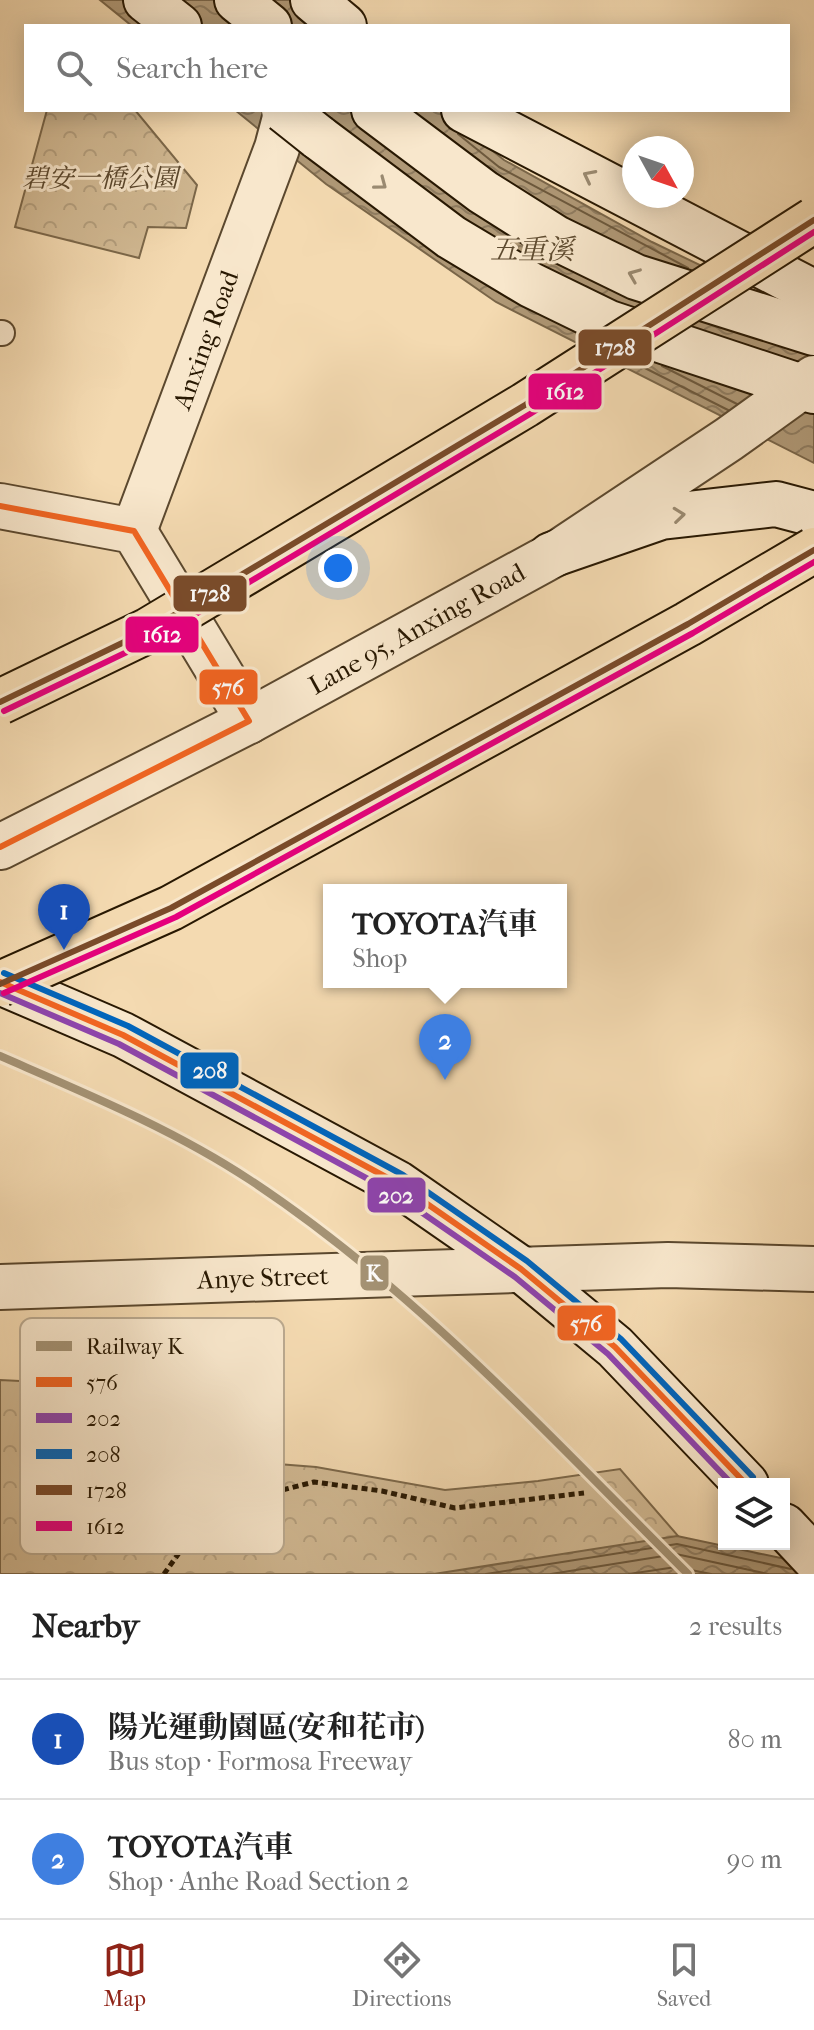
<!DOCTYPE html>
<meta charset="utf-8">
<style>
:root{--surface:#fff;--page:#f6f6f6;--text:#222;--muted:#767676;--line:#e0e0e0;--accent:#8f2418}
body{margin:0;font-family:"IM FELL French Canon","Noto Serif TC",serif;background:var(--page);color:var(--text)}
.controls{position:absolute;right:24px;bottom:24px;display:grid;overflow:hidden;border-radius:0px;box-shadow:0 4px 20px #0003}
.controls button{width:72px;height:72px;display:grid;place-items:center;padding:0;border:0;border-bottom:2px solid var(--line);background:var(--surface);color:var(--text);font:40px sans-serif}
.compass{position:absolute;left:622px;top:136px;width:72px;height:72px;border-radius:50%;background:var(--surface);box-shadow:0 4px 20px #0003;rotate:130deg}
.you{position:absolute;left:338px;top:568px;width:28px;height:28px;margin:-20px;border:6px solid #fff;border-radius:50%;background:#1a73e8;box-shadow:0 0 0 12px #1a73e833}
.badge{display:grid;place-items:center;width:52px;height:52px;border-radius:50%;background:var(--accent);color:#fff;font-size:26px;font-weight:700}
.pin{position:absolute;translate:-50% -66px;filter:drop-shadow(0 2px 4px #0008)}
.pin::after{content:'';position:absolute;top:42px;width:28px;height:24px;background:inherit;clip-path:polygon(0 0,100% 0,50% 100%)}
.popup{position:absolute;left:323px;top:884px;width:244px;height:104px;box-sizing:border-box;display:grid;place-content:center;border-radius:0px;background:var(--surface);filter:drop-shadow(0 2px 6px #0005);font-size:26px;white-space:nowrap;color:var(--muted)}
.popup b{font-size:30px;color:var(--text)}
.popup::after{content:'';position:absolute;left:50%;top:100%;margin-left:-16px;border:16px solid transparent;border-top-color:var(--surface)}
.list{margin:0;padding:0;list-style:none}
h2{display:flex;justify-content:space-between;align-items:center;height:104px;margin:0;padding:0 32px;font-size:34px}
h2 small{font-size:26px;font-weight:400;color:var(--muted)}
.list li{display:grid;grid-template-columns:52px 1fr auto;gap:24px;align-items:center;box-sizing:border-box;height:120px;padding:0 32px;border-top:2px solid var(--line)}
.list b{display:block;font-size:30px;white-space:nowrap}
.list p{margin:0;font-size:26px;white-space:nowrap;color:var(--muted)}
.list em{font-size:26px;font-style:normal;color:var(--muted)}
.icon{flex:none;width:44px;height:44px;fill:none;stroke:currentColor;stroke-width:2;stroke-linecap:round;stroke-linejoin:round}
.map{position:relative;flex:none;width:814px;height:1574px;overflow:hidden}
.search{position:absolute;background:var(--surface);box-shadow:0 4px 20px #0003;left:24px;right:24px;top:24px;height:88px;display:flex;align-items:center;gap:20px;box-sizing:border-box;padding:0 28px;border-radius:0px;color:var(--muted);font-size:30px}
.sheet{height:344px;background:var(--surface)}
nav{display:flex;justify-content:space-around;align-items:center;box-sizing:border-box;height:112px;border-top:2px solid var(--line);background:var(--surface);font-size:22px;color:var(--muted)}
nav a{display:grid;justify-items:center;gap:4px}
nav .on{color:var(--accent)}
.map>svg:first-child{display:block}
.park{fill:url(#park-crowns);stroke:#7c684a;stroke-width:2}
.water{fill:url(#water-waves);stroke:#796548;stroke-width:2}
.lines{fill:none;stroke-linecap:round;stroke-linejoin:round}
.shore{stroke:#6c583c;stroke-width:2}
.service-casing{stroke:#5b482e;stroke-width:28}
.minor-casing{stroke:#5b482e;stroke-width:48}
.secondary-casing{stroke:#281802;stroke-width:48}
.path{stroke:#281802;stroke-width:5;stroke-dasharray:6 4;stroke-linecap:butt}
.service{stroke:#f8e7cc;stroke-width:24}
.minor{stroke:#f8e7cc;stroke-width:44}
.secondary{stroke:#f8e7cc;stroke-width:44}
.secondary-bridge-casing{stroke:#281802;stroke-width:48;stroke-linecap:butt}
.motorway-bridge-casing{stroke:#281802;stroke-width:48;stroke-linecap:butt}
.secondary-bridge{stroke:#f8e7cc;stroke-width:44}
.motorway-bridge{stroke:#f4dab1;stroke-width:44}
.bus-1-casing{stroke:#f8e7cc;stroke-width:12}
.bus-2-casing{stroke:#f8e7cc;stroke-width:12}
.bus-3-casing{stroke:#f8e7cc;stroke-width:12}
.bus-4-casing{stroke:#f8e7cc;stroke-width:12}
.bus-5-casing{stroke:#f8e7cc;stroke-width:12}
.bus-1{stroke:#f26522;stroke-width:6}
.bus-2{stroke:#8e44ad;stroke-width:6}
.bus-3{stroke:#0065bd;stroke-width:6}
.bus-4{stroke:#7a4b2a;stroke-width:6}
.bus-5{stroke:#e5007d;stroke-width:6}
.rail-1-casing{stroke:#f8e7cc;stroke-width:14}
.rail-1{stroke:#a49274;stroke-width:8}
.oneway{stroke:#9a8a71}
.labels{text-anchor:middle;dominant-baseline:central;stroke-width:6;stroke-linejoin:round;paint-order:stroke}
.park-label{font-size:26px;font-style:italic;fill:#5b482e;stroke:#f8e7cc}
.street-label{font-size:26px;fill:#281802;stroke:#f8e7cc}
.water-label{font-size:28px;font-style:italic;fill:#5e4b30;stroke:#f8e7cc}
.key{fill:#f8e7cc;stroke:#baa98f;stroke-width:2}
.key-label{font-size:22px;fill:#281802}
.line-badge{stroke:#f8e7cc;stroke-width:3}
.badge-label{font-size:22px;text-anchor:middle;font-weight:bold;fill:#fff}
</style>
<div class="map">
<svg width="814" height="1574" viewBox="0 0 814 1574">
<defs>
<pattern id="park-crowns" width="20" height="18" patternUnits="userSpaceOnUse" patternTransform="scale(2)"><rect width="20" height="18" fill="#d1b993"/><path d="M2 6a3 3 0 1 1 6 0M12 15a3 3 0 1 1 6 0" fill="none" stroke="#b39e7d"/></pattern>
<pattern id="water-waves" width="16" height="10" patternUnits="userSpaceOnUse" patternTransform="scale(2)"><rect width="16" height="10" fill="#af9876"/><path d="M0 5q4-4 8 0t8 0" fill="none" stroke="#8e7b5f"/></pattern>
</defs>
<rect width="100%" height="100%" fill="#f4dab1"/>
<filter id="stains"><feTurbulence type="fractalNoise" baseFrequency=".0025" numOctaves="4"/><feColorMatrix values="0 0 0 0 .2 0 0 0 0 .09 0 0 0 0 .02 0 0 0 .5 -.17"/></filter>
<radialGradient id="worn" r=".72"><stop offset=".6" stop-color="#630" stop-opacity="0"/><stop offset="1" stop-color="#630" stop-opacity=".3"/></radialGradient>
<!-- park -->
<g class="park">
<path d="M47,110h88l62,75 -11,43 -38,-1 -9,31 -124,-31z"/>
<path d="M0,1380l160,8 105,75 51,4 129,23 93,-9 82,-12 91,105h-711z"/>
</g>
<!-- water -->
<g class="water">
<path d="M100,0h204l32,26h-204z"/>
<path d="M235,110h206l63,50 148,82 162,78v143l-318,-161 -170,-118z"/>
<path d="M677,1536l137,29v9h-380z"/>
</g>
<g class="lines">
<!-- shore -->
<g class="shore">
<path d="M458,134l41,33 189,101"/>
<path d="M635,363l93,47"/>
<path d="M662,366l75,38"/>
<path d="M486,1574l191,-30 114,25"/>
<path d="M551,1574l125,-20 92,20"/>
<path d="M629,1574l47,-7 35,7"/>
</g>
<defs>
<path id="service" d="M0,333h2"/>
<g id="minor">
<path d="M0,506l134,25 115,190"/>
<path d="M134,531l143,-383 10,-38"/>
<path d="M0,847l249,-126 313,-171 167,-111 85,-61"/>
<path d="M0,1287l668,-22 146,4"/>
</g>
<g id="secondary">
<path d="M146,0l33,26"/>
<path d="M237,0l32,26"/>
<path d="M313,0l31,26"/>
<path d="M374,110l109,82 73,46 80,39 178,56"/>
<path d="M464,110l343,179 7,8"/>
<path d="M318,137l133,100 80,48 78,38 205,68"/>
<path d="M551,555l110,-38 115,-13 38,10"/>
<path d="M0,982l123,53 274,148 124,86 94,78 131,137"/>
<path d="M784,1526l30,32"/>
</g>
</defs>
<!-- service casing -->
<use href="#service" class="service-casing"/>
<!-- minor casing -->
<use href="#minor" class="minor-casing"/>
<!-- secondary casing -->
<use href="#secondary" class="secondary-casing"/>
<!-- path -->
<path class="path" d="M164,1574l25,-35 69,-43 56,-14 68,9 73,17 129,-15"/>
<!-- service -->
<use href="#service" class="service"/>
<!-- minor -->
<use href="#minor" class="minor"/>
<!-- secondary -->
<use href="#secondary" class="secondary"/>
<defs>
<path id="secondary-bridge" d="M284,110l34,27"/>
<g id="motorway-bridge">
<path d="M0,702l149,-72 376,-225 289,-185"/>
<path d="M0,984l171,-76 517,-284 126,-74"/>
</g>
</defs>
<!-- secondary-bridge casing -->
<use href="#secondary-bridge" class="secondary-bridge-casing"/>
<!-- motorway-bridge casing -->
<use href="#motorway-bridge" class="motorway-bridge-casing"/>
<!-- secondary-bridge -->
<use href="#secondary-bridge" class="secondary-bridge"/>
<!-- motorway-bridge -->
<use href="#motorway-bridge" class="motorway-bridge"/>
<defs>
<g id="bus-1">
<path d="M0,506l134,25 115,190 -249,126"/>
<path d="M0,982l123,53 274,148 124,86 94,78 131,137"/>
</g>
<path id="bus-2" d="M0,993l119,51 273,148 123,85 93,77 124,130"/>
<path id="bus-3" d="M4,973l124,53 275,149 124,86 94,78 132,138"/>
<g id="bus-4">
<path d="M0,702l149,-72 376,-225 289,-185"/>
<path d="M0,984l171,-76 517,-284 126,-74"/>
</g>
<g id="bus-5">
<path d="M4,711l150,-72 376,-225 284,-182"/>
<path d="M4,993l172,-76 517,-284 121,-71"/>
</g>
</defs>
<!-- bus-1 casing -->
<use href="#bus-1" class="bus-1-casing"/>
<!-- bus-2 casing -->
<use href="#bus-2" class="bus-2-casing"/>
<!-- bus-3 casing -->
<use href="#bus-3" class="bus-3-casing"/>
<!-- bus-4 casing -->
<use href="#bus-4" class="bus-4-casing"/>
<!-- bus-5 casing -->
<use href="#bus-5" class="bus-5-casing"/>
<!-- bus-1 -->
<use href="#bus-1" class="bus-1"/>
<!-- bus-2 -->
<use href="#bus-2" class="bus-2"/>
<!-- bus-3 -->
<use href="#bus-3" class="bus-3"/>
<!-- bus-4 -->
<use href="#bus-4" class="bus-4"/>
<!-- bus-5 -->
<use href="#bus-5" class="bus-5"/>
<defs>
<path id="rail-1" d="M0,1056c85,37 173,73 250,124 165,109 299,256 438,394"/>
</defs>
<!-- rail-1 casing -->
<use href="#rail-1" class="rail-1-casing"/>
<!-- rail-1 -->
<use href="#rail-1" class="rail-1"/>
</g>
<!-- one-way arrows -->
<defs><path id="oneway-chevron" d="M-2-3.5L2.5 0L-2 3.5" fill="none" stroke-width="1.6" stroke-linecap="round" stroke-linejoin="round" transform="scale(2)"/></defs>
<g class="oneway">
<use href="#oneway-chevron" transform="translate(589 176) rotate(-153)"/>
<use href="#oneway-chevron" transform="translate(381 184) rotate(37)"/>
<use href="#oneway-chevron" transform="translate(634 275) rotate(-158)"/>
<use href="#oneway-chevron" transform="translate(679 515) rotate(-6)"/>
</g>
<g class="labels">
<!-- park labels -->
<g class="park-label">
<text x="100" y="178">碧安一橋公園</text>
</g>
<!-- street labels -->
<g class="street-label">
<text transform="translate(206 340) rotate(-70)">Anxing Road</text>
<text transform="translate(417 629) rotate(-29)">Lane 95, Anxing Road</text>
<text transform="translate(263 1278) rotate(-2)">Anye Street</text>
</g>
<!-- water labels -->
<g class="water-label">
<text x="532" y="249">五重溪</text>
</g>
</g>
<!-- legend -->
<rect x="20" y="1318" width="264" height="236" rx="12" class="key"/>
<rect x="36" y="1341" width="36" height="10" fill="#a49274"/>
<rect x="36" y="1377" width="36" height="10" fill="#f26522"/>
<rect x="36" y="1413" width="36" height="10" fill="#8e44ad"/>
<rect x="36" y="1449" width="36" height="10" fill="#0065bd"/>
<rect x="36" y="1485" width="36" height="10" fill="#7a4b2a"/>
<rect x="36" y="1521" width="36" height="10" fill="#e5007d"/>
<g class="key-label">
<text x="86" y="1354">Railway K</text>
<text x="86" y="1390">576</text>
<text x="86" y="1426">202</text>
<text x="86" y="1462">208</text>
<text x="86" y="1498">1728</text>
<text x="86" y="1534">1612</text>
</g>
<g class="line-badge">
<rect x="577" y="328" width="76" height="39" rx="8" fill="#7a4b2a"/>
<rect x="527" y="372" width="76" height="39" rx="8" fill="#e5007d"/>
<rect x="172" y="574" width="76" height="39" rx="8" fill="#7a4b2a"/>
<rect x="124" y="615" width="76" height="39" rx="8" fill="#e5007d"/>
<rect x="198" y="668" width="61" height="38" rx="8" fill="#f26522"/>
<rect x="179" y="1051" width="61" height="39" rx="8" fill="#0065bd"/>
<rect x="366" y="1176" width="61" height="38" rx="8" fill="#8e44ad"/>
<rect x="359" y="1254" width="31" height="38" rx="8" fill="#a49274"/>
<rect x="556" y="1304" width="61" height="38" rx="8" fill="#f26522"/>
</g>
<g class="badge-label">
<text x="615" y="355">1728</text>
<text x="565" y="399">1612</text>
<text x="210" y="601">1728</text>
<text x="162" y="642">1612</text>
<text x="228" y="695">576</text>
<text x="210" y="1078">208</text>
<text x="396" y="1203">202</text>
<text x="374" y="1281">K</text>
<text x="586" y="1331">576</text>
</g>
<rect width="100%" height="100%" filter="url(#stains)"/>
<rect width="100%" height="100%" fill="url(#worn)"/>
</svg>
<div class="controls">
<button><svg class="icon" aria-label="layers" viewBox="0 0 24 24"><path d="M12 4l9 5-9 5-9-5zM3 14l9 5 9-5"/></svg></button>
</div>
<svg class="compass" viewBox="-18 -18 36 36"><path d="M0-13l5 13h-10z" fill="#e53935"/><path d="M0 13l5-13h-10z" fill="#767676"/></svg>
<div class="you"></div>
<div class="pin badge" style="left:64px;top:950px;background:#1a4fb4">1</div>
<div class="pin badge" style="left:445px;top:1080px;background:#3f7fe0">2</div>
<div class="popup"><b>TOYOTA汽車</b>Shop</div>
<div class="search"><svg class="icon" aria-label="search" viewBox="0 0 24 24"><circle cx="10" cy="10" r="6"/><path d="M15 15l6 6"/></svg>Search here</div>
</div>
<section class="sheet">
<h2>Nearby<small>2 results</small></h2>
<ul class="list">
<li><span class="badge" style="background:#1a4fb4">1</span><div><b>陽光運動園區(安和花市)</b><p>Bus stop · Formosa Freeway</p></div><em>80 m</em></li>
<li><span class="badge" style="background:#3f7fe0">2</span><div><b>TOYOTA汽車</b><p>Shop · Anhe Road Section 2</p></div><em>90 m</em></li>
</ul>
</section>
<nav>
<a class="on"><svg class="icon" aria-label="map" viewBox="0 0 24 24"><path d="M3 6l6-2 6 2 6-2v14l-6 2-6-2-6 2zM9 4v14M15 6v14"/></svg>Map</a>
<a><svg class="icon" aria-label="directions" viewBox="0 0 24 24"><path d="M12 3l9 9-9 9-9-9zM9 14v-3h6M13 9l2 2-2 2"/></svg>Directions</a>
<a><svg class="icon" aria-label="saved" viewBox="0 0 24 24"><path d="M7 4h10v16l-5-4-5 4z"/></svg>Saved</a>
</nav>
